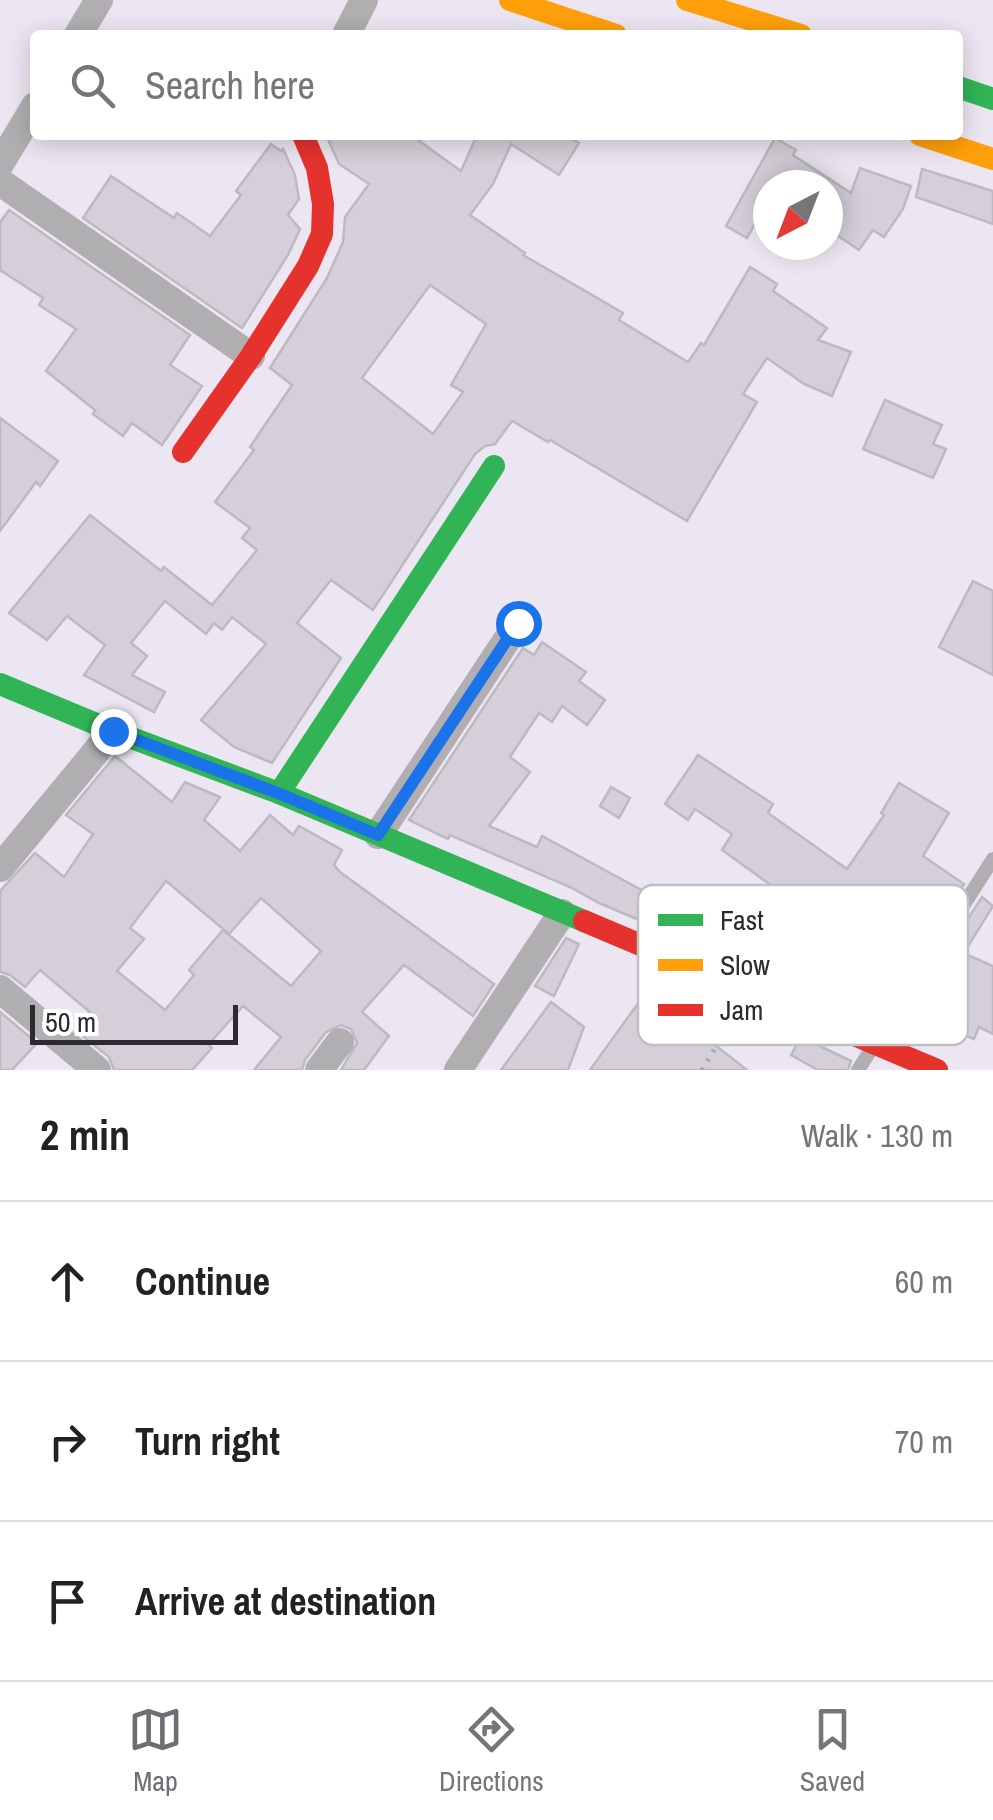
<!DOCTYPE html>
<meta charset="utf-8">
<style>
:root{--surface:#fff;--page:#f2f2f2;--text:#222;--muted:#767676;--line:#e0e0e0;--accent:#706c74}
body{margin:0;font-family:"Archivo Narrow",sans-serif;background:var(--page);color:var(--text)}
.compass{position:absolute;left:753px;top:170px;width:90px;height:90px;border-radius:50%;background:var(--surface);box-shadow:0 5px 25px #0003;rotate:222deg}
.scale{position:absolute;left:30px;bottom:25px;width:208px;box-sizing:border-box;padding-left:10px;border:5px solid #2e2a31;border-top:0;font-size:28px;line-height:35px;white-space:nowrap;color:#2e2a31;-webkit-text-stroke:8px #fff;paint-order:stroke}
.stop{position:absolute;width:30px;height:30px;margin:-22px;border:8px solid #1a73e8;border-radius:50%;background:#fff}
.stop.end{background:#1a73e8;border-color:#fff;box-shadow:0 2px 10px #0008}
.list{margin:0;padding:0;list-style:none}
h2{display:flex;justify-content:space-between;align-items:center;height:130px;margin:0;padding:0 40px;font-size:42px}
h2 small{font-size:32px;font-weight:400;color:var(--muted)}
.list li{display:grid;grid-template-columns:65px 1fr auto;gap:30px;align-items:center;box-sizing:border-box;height:160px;padding:0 40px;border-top:2px solid var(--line)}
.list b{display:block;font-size:38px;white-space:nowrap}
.list em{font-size:32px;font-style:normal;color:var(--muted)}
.icon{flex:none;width:55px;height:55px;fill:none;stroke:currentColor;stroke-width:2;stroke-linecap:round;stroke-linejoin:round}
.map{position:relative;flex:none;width:993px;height:1070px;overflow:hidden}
.search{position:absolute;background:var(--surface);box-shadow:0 5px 25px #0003;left:30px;right:30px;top:30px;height:110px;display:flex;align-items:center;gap:25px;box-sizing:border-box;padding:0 35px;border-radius:10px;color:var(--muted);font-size:38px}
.sheet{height:610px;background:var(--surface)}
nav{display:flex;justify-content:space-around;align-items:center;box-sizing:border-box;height:140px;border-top:2px solid var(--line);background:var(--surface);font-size:28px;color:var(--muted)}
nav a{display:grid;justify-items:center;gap:5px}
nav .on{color:var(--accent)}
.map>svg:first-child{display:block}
.building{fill:#d4cfd8;stroke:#bdb9c2;stroke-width:2.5;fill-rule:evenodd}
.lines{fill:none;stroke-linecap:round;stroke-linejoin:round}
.path{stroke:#aaa7ab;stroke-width:5;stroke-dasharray:2.5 8;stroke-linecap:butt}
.lane{stroke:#b1aeb1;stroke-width:14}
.street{stroke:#b1aeb1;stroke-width:28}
.fast{stroke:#30b455;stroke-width:22}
.slow{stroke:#ff9f0a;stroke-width:22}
.jam{stroke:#e5322d;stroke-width:22}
.route{stroke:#1a73e8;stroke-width:12}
.key{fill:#fff;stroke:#c0bfc1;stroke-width:2.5}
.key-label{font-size:28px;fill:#2e2a31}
</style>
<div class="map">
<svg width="993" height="1070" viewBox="0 0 993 1070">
<rect width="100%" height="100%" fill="#ebe6f1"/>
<!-- building -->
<g class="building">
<path d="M326,135h85l50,36 16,-36h89l13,8 -20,32 -48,-31 -18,40 -23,31 55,38 -2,2 100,58 -4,7 69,42 13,-19 3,2 46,-78 27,17 -4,7 54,37 -9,12 33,12 -19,44 -28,-12 -37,-26 -24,36 14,8 -70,119 -137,-81 -2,2 -36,-21 -17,23 -10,2 -10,8 -102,156 -42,-30 -34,43 44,35 -69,105 -38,-16 -33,-27 65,-76 -34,-27 -10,13 -8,-7 -8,11 -41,-33 -34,42 16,13 -15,19 33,17 -11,20 -70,-37 21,-30 -38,-29 -20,24 -38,-27 81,-98 71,56 3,-4 48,38 45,-55 -15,-12 8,-10 -35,-26 39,-52 -4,-3 42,-62 -22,-17 57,-90 16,-36 2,-25 24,-33 -30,-20zM430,285l56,39 -35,61 12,7 -30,42 -71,-56z"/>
<path d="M775,138l21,12 -3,5 58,38 9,-25 51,18 -8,23 -19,28 -11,-7 -14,20 -31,-21v-44h-60v15l-21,38 -21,-12z"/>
<path d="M271,144l10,7 2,-2 12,26 4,24 -11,16 12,14 -12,26 -46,73 -159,-110 28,-42 63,42 3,-5 33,23 31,-41 -5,-4z"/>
<path d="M922,169l71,22v33l-77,-27z"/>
<path d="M9,210l181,125 -20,30 32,21 -40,59 -30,-22 -9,13 -30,-22 2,-4 -49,-39 30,-42 -37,-24 4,-7 -43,-28v-48z"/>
<path d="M885,400l57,25 -9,19 13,5 -13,29 -70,-29z"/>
<path d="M0,418l58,43 -18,25 -4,-4 -36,49z"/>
<path d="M973,581l20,10v84l-54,-28z"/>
<path d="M542,642l44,30 -7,9 26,19 -18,25 -25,-19 -10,16 -13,-9 -29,44 20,15 -41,54 48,21 5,-11 129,70 5,-10 38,22 -6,9 49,21 11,-17 71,41 -15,21 -36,-11 -26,-17 -4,5 -159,-67 -27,-15 -122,-53 -2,4 -39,-19 114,-172 11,7z"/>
<path d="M698,755l75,49 -5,9 79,56 37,-54 -3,-2 18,-30 50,30 -26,43 41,28 -28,44 -44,-30 -35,49 -135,-97 10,-16 -37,-25 -7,11 -23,-16z"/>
<path d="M115,756l57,46 13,-20 35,15 -16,23 36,31 30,-36 23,20 6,-9 43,24 -8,15 6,7 154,112 -21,32 -69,-51 -42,47 27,24 -25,34h-23l16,-27 -6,-14 -10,-4 -15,7 -21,28 -3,10h-48l27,-33 -38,-31 -35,39 4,3 -20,22h-78l-5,-13 -25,-20 14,-18 -58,-49 -15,17 -15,-12 -10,-3v-81l35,-38 29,24 29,-43 -27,-19zM166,881l63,53 32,-36 60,53 -30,35 -68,-56 -34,40 5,5 -29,35 -48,-39 27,-32 -14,-11z"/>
<path d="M611,787l19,11 -11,20 -19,-12z"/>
<path d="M982,897l11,9 -26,42 -13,-8z"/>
<path d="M566,938l13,6 -25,52 -19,-10z"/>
<path d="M961,952l32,14v68l-14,-7 -5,12 -27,-11 5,-12 -15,-7z"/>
<path d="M657,977l26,11 -14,21 78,61h-157z"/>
<path d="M551,1002l33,25 -16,43h-67z"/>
<path d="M0,1012l37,31 -25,27h-12z"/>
<path d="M801,1037l50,24 -3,9h-30l-27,-15z"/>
</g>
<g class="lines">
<!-- path -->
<path class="path" d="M702,1070l32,-53"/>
<!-- lane -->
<path class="lane" d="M858,1070l135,-211"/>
<!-- street -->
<g class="street">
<path d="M78,35l21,-35"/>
<path d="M346,35l18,-35"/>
<path d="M0,164l35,-58"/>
<path d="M0,182l251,174"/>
<path d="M378,835l140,-212"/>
<path d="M0,868l113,-137"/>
<path d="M0,989l97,81"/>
<path d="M319,1070l21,-28"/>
<path d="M458,1070l104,-157"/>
</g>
<!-- fast -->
<g class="fast">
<path d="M958,87l35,12"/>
<path d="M0,684l113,47 166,62 305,128"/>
<path d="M279,793l215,-327"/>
</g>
<!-- slow -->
<g class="slow">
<path d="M510,0l106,35"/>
<path d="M687,0l114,35"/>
<path d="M920,135l73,24"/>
</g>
<!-- jam -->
<g class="jam">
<path d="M183,452l68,-96 57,-90 14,-32 1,-30 -6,-36 -14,-33"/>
<path d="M584,921l353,149"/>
</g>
</g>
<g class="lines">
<!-- route -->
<path class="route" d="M113,731l165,62 100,42 140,-212"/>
</g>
<!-- legend -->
<rect x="638" y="885" width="330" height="160" rx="15" class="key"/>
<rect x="658" y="914" width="45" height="12" fill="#30b455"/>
<rect x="658" y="959" width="45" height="12" fill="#ff9f0a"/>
<rect x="658" y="1004" width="45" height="12" fill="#e5322d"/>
<g class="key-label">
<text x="720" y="930">Fast</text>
<text x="720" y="975">Slow</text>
<text x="720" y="1020">Jam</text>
</g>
</svg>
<svg class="compass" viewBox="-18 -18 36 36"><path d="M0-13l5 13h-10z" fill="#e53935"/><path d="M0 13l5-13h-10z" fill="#767676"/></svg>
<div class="scale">50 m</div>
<div class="stop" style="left:518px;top:623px"></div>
<div class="stop end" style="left:113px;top:731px"></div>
<div class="search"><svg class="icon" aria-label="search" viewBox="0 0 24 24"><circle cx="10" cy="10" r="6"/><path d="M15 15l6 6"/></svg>Search here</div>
</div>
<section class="sheet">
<h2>2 min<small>Walk · 130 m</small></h2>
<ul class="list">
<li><svg class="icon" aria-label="ahead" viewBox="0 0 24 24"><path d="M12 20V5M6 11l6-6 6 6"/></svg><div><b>Continue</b></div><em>60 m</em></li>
<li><svg class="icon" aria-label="right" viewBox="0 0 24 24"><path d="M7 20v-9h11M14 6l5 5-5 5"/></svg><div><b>Turn right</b></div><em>70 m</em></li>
<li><svg class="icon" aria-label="arrive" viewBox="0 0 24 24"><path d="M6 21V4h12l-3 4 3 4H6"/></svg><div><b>Arrive at destination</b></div></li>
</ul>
</section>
<nav>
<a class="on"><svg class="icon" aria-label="map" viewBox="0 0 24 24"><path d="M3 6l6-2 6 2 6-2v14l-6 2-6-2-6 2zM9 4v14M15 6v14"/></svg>Map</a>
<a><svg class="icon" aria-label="directions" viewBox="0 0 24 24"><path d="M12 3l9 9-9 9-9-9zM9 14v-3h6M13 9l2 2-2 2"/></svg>Directions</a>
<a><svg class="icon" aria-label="saved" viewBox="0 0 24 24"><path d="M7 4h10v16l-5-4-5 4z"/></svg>Saved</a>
</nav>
